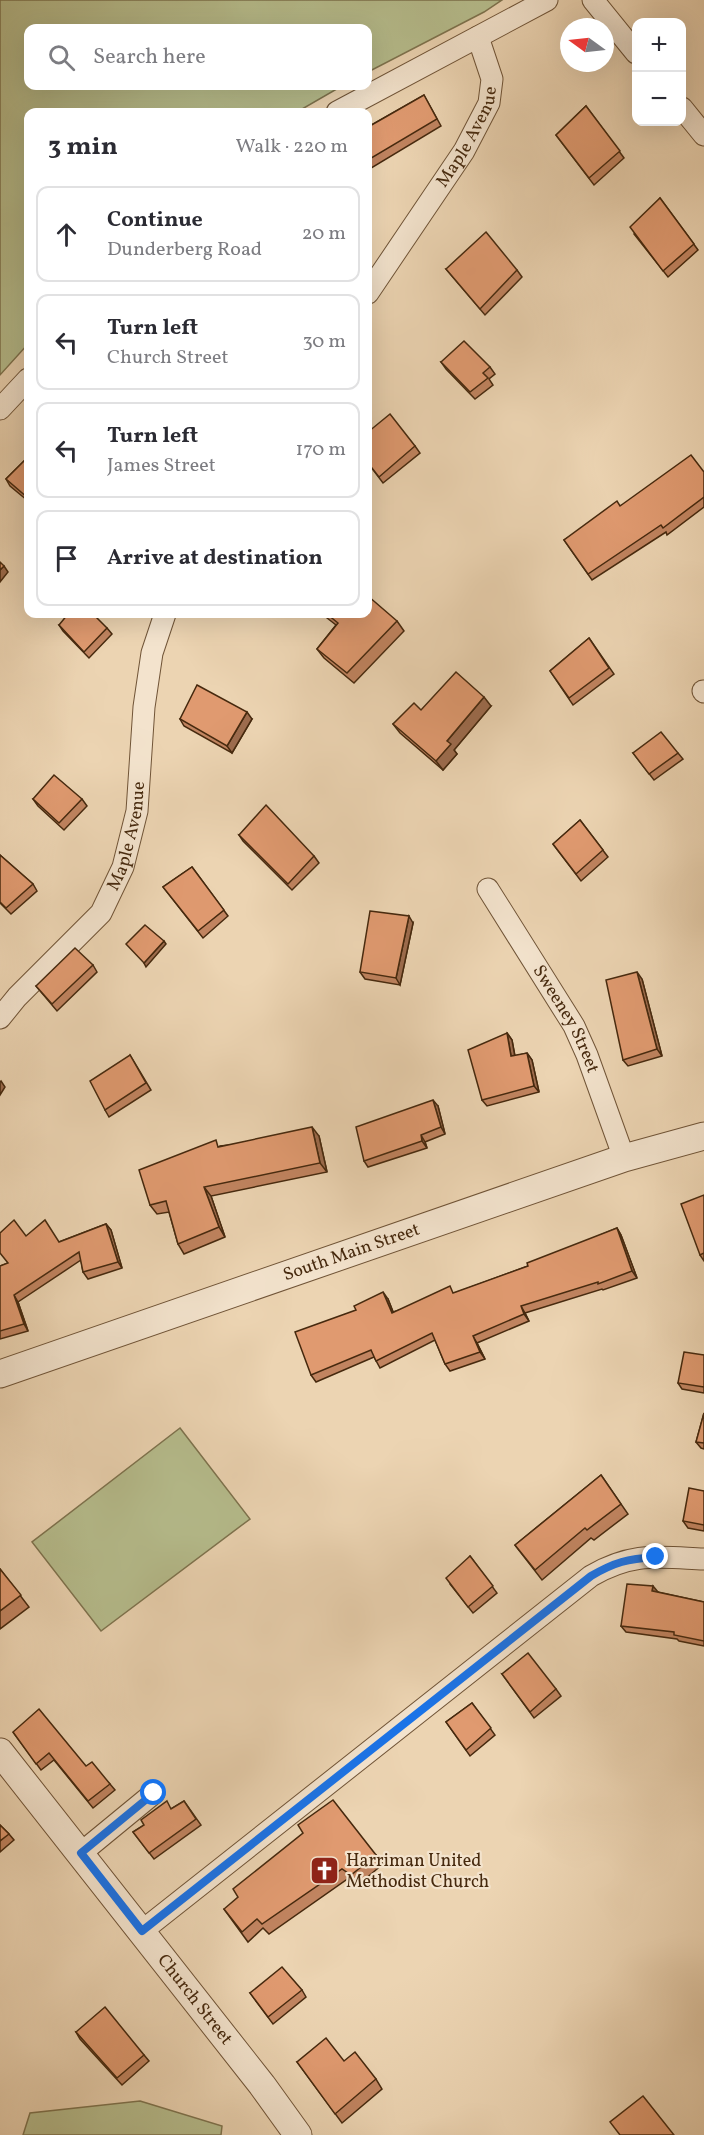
<!DOCTYPE html>
<meta charset="utf-8">
<style>
:root{--surface:#fff;--page:#f7f7f7;--text:#2b2b33;--muted:#7c7c81;--line:#e1e1e2}
body{margin:0;font-family:Vollkorn,serif;background:var(--page);color:var(--text)}
.controls{position:absolute;right:18px;top:18px;display:grid;overflow:hidden;border-radius:12px;box-shadow:0 6px 24px #0002}
.controls button{width:54px;height:54px;display:grid;place-items:center;padding:0;border:0;border-bottom:2px solid var(--line);background:var(--surface);color:var(--text);font:30px sans-serif}
.compass{position:absolute;left:560px;top:18px;width:54px;height:54px;border-radius:50%;background:var(--surface);box-shadow:0 6px 24px #0002;rotate:285deg}
.stop{position:absolute;width:18px;height:18px;margin:-14px;border:4px solid #1a73e8;border-radius:50%;background:#fff}
.stop.end{background:#1a73e8;border-color:#fff;box-shadow:0 2px 6px #0008}
.list{margin:0;padding:0;list-style:none}
h2{display:flex;justify-content:space-between;align-items:center;height:78px;margin:0;padding:0 24px;font-size:26px}
h2 small{font-size:20px;font-weight:400;color:var(--muted)}
.list li{display:grid;grid-template-columns:39px 1fr auto;gap:18px;align-items:center;box-sizing:border-box;height:96px;margin:0 12px 12px;padding:0 12px;border:2px solid var(--line);border-radius:12px}
.list b{display:block;font-size:22px;white-space:nowrap}
.list p{margin:0;font-size:20px;white-space:nowrap;color:var(--muted)}
.list em{font-size:20px;font-style:normal;color:var(--muted)}
.icon{flex:none;width:33px;height:33px;fill:none;stroke:currentColor;stroke-width:2;stroke-linecap:round;stroke-linejoin:round}
.map{position:relative;flex:none;width:704px;height:2135px;overflow:hidden}
.search{position:absolute;background:var(--surface);box-shadow:0 6px 24px #0002;left:24px;top:24px;width:348px;height:66px;display:flex;align-items:center;gap:15px;box-sizing:border-box;padding:0 21px;border-radius:12px;color:var(--muted);font-size:22px}
.panel{position:absolute;background:var(--surface);box-shadow:0 6px 24px #0002;left:24px;top:108px;width:348px;height:510px;border-radius:12px}
.map>svg:first-child{display:block}
.green{fill:#b6bd8d;stroke:#7e734e;stroke-width:1.5}
.lines{fill:none;stroke-linecap:round;stroke-linejoin:round}
.minor-casing{stroke:#705437;stroke-width:23}
.tertiary-casing{stroke:#705437;stroke-width:29}
.minor{stroke:#f3e3cd;stroke-width:21}
.tertiary{stroke:#f3e3cd;stroke-width:27}
.wall{fill:#c18460;stroke:#46290e;stroke-width:1.5}
.shaded-wall{fill:#9d6c4e;stroke:#46290e;stroke-width:1.5}
.building{fill:#e09a70;stroke:#46290e;stroke-width:1.5}
.route{stroke:#1a73e8;stroke-width:8}
.labels{text-anchor:middle;dominant-baseline:central;stroke-width:4.5;stroke-linejoin:round;paint-order:stroke}
.street-label{font-size:18px;fill:#46290e;stroke:#f3e3cd}
.poi-label{font-size:18px;fill:#46290e;stroke:#f3e3cd;text-anchor:start}
</style>
<div class="map">
<svg width="704" height="2135" viewBox="0 0 704 2135">
<rect width="100%" height="100%" fill="#ecd4b2"/>
<filter id="stains"><feTurbulence type="fractalNoise" baseFrequency=".00333" numOctaves="4"/><feColorMatrix values="0 0 0 0 .2 0 0 0 0 .09 0 0 0 0 .02 0 0 0 .5 -.17"/></filter>
<radialGradient id="worn" r=".72"><stop offset=".6" stop-color="#630" stop-opacity="0"/><stop offset="1" stop-color="#630" stop-opacity=".3"/></radialGradient>
<!-- green -->
<g class="green">
<path d="M0,0h502l-18,12 -116,60v-44h-340v58h314l-45,26h-269v232l-28,31z"/>
<path d="M180,1428l70,91 -149,112 -69,-89z"/>
<path d="M140,2101l82,25 -1,9h-198l7,-22z"/>
</g>
<g class="lines">
<defs>
<g id="minor">
<path d="M593,0l43,53"/>
<path d="M682,108l22,27"/>
<path d="M337,112l210,-112"/>
<path id="s1" d="M368,293l96,-142 25,-48 3,-24 -14,-42"/>
<path d="M0,409l28,-30"/>
<path d="M703,691l1,1"/>
<path id="s2" d="M488,889l86,137 13,29 37,103"/>
<path id="s3" d="M0,1018l17,-21 84,-84 22,-46 14,-56 7,-104 8,-54 13,-39"/>
<path d="M81,1853l73,-60"/>
<path d="M142,1931l449,-355c42,-24 66,-19 113,-17"/>
</g>
<g id="tertiary">
<path id="s4" d="M0,1374l624,-216 80,-22"/>
<path id="s5" d="M0,1752l262,333 36,50"/>
</g>
</defs>
<!-- minor casing -->
<use href="#minor" class="minor-casing"/>
<!-- tertiary casing -->
<use href="#tertiary" class="tertiary-casing"/>
<!-- minor -->
<use href="#minor" class="minor"/>
<!-- tertiary -->
<use href="#tertiary" class="tertiary"/>
</g>
<!-- wall -->
<g class="wall">
<path d="M424,95l17,31 -73,44v-43z"/>
<path d="M586,106l38,52 -30,27 -38,-50z"/>
<path d="M660,198l38,52 -30,27 -34,-43z"/>
<path d="M446,269l71,1 5,7 -37,38z"/>
<path d="M441,362l49,5 5,7 -6,5 4,6 -18,14 -29,-30z"/>
<path d="M415,446l5,7 -37,30 -15,-20z"/>
<path d="M28,457v44l-18,-15 -4,-7z"/>
<path d="M704,472v35l-37,28 -1,-3 -74,48 -28,-40 56,-34z"/>
<path d="M322,614h46l29,7 7,10 -50,52 -30,-25 -7,-9 19,-24z"/>
<path d="M59,625l48,3 5,6 -23,24 -26,-27z"/>
<path d="M589,638l25,36 -41,31 -23,-34z"/>
<path d="M491,706l-37,44 3,4 -14,16 -43,-37 -7,-9 28,-14z"/>
<path d="M180,719h72l-20,34 -48,-27z"/>
<path d="M633,753h45l5,6 -29,21z"/>
<path d="M33,799h49l5,7 -23,24 -26,-24z"/>
<path d="M580,820l28,37 -27,24 -28,-37z"/>
<path d="M239,835l75,21 5,7 -27,27 -49,-49z"/>
<path d="M0,855l33,29 4,7 -26,23 -11,-11z"/>
<path d="M192,867l36,49 -25,22 -40,-51z"/>
<path d="M413,923l-13,62 -35,-6 -5,-7z"/>
<path d="M93,965l4,7 -40,39 -21,-25z"/>
<path d="M642,979l20,77 -34,10 -5,-6z"/>
<path d="M507,1033l5,7 3,16 12,-3 5,7 7,32 -52,14 -5,-6z"/>
<path d="M130,1055l21,35 -42,27 -4,-7z"/>
<path d="M438,1106l7,28 -20,8 2,6 -59,19 -4,-6z"/>
<path d="M319,1136l8,36 -116,24 14,41 -41,17 -6,-10 -9,-32 -12,2 -7,-9 70,-59z"/>
<path d="M704,1195v66l-4,-6z"/>
<path d="M106,1224l5,6 11,38 -34,11 -5,-7 -2,-12 -63,42 10,29 -28,8v-73l8,-3 18,-27 33,6z"/>
<path d="M617,1228l4,7 16,43 -34,12 -1,-1 -77,24 4,8 -52,22 8,16 -35,12 -5,-7 -10,-24 -55,28 -6,-11 -58,25 -5,-7 45,-65 32,-11 5,13 62,-19 73,-27z"/>
<path d="M704,1355v38l-22,-4 -4,-6z"/>
<path d="M704,1413v36l-3,-1 -5,-6z"/>
<path d="M601,1475l27,39 -34,26 -3,-2 -49,42 -27,-35z"/>
<path d="M704,1491v40l-16,-3 -5,-7z"/>
<path d="M470,1556l27,37 -24,20 -23,-29z"/>
<path d="M0,1569l29,38 -29,22z"/>
<path d="M658,1592l46,10v44l-25,-5 -2,-2 -51,-7 -5,-6z"/>
<path d="M502,1674l54,15 5,7 -27,22z"/>
<path d="M472,1703l23,32 -25,21 -24,-34z"/>
<path d="M13,1732l73,34 24,18 5,6 -22,18 -39,-48 -13,10z"/>
<path d="M184,1801l17,24 -47,34 -21,-27z"/>
<path d="M0,1825l9,9 5,6 -14,12z"/>
<path d="M376,1855l7,9 -25,21 -9,-7 -80,56 -6,-6 -15,14 -24,-33z"/>
<path d="M302,1990l4,7 -33,27 -23,-31z"/>
<path d="M76,2032l68,23 5,6 -27,24 -42,-46z"/>
<path d="M344,2061l32,18 6,10 -40,34 -45,-61z"/>
</g>
<!-- shaded-wall -->
<g class="shaded-wall">
<path d="M4,566l4,6 -8,10v-12z"/>
<path d="M484,697l7,9 -37,44 3,4 -14,16 -7,-9 11,-20z"/>
<path d="M247,712l5,7 -20,34 -5,-7z"/>
<path d="M409,916l4,7 -13,62 -4,-7z"/>
<path d="M164,941l2,3 -20,23 -2,-4z"/>
<path d="M637,972l5,7 20,77 -5,-7z"/>
<path d="M507,1033l5,7 4,23 -5,-7z"/>
<path d="M527,1053l5,7 7,32 -5,-6z"/>
<path d="M1,1081l4,6 -5,8v-13z"/>
<path d="M433,1100l5,6 7,28 -4,-7z"/>
<path d="M312,1127l7,9 8,36 -7,-9z"/>
<path d="M421,1135l4,7 2,6 -5,-7z"/>
<path d="M204,1187l7,9 14,41 -6,-10z"/>
<path d="M106,1224l5,6 11,38 -4,-6z"/>
<path d="M617,1228l4,7 16,43 -5,-7z"/>
<path d="M383,1292l5,7 8,20 -4,-6z"/>
<path d="M14,1295l4,7 10,29 -4,-7z"/>
<path d="M521,1306l4,7 4,8 -5,-7z"/>
<path d="M473,1336l4,7 8,16 -5,-7z"/>
<path d="M653,1586l5,6 -6,-1z"/>
</g>
<!-- building -->
<g class="building">
<path d="M424,95l13,24 -69,41v-33z"/>
<path d="M586,106l34,45 -31,27 -33,-43z"/>
<path d="M660,198l34,46 -31,27 -33,-44z"/>
<path d="M486,232l31,38 -37,39 -34,-40z"/>
<path d="M464,341l26,26 -7,6 5,5 -18,14 -29,-30z"/>
<path d="M390,414l25,32 -36,31 -11,-14v-31z"/>
<path d="M691,455l13,17v25l-41,31 -2,-3 -73,49 -24,-34 53,-39 3,5z"/>
<path d="M28,457v41l-22,-19z"/>
<path d="M0,562l4,4 -4,4z"/>
<path d="M368,596l29,25 -50,52 -30,-24 21,-26 -11,-9h41z"/>
<path d="M68,614h25l14,14 -23,24 -25,-27z"/>
<path d="M589,638l20,30 -40,30 -19,-27z"/>
<path d="M456,672l28,25 -37,44 4,3 -15,17 -43,-37 21,-21 7,7z"/>
<path d="M197,685l50,27 -20,34 -47,-27z"/>
<path d="M661,732l17,21 -29,21 -16,-21z"/>
<path d="M54,775l28,24 -23,24 -26,-24z"/>
<path d="M266,805l48,51 -26,28 -49,-49z"/>
<path d="M580,820l23,30 -27,24 -23,-30z"/>
<path d="M0,855l33,29 -27,24 -6,-6z"/>
<path d="M192,867l32,43 -26,21 -35,-44z"/>
<path d="M370,911l39,5 -13,62 -36,-6z"/>
<path d="M145,925l19,16 -20,22 -18,-19z"/>
<path d="M75,948l18,17 -41,39 -16,-18z"/>
<path d="M637,972l20,77 -34,11 -17,-80z"/>
<path d="M507,1033l4,23 16,-3 7,33 -52,14 -14,-50z"/>
<path d="M130,1055l16,28 -41,27 -15,-29z"/>
<path d="M433,1100l8,27 -20,8 1,6 -58,20 -8,-34z"/>
<path d="M312,1127l8,36 -116,24 15,40 -41,17 -12,-43 -16,4 -11,-35 77,-30 2,7z"/>
<path d="M704,1195v58l-4,2 -19,-51z"/>
<path d="M14,1220l12,16 19,-16 14,22 47,-18 12,38 -35,10 -4,-20 -65,43 10,29 -24,7v-65l8,-3 -8,-10v-20z"/>
<path d="M617,1228l15,43 -34,13v-2l-77,24 3,8 -51,22 7,16 -35,12 -13,-31 -56,28 -5,-11 -60,25 -16,-43 61,-22 -2,-4 29,-14 9,21 58,-27 3,7 75,-27 -1,-3z"/>
<path d="M684,1352l20,3v32l-26,-4z"/>
<path d="M704,1413v30l-8,-1z"/>
<path d="M601,1475l20,29 -34,26 -2,-2 -50,42 -20,-25z"/>
<path d="M689,1488l15,3v34l-21,-4z"/>
<path d="M470,1556l23,30 -25,21 -22,-29z"/>
<path d="M0,1569l21,26 -21,16z"/>
<path d="M627,1584l26,2 -1,5 52,11v39l-30,-6v-3l-53,-6z"/>
<path d="M528,1653l28,36 -26,23 -28,-38z"/>
<path d="M472,1703l19,25 -25,22 -20,-28z"/>
<path d="M39,1709l47,57 6,-4 18,22 -22,17 -39,-48 -13,11 -23,-32z"/>
<path d="M333,1800l43,55 -25,20 -9,-6 -80,55 -5,-5 -15,13 -18,-23 14,-12 -5,-8 70,-56 -5,-8z"/>
<path d="M167,1801l4,8 13,-8 12,18 -47,34 -16,-21 11,-7 -3,-5z"/>
<path d="M0,1825l9,9 -9,7z"/>
<path d="M282,1967l20,23 -34,27 -18,-24z"/>
<path d="M105,2007l39,48 -27,23 -41,-46z"/>
<path d="M326,2038l18,23 11,-9 21,27 -41,35 -38,-52z"/>
<path d="M643,2096l31,39h-54l-10,-13z"/>
</g>
<g class="lines">
<!-- route -->
<path class="route" d="M154,1793l-73,60 61,78 449,-355c24,-14 36,-17 65,-19"/>
</g>
<!-- icons -->
<defs>
<symbol id="church-square" viewBox="-11 -11 22 22"><rect x="-9" y="-9" width="18" height="18" rx="4" fill="#8f2418" stroke="#f3e3cd"/><path d="M-1.2-6h2.4v3.5h3.3v2.4h-3.3V6h-2.4V-.1h-3.3v-2.4h3.3Z" fill="#fff"/></symbol>
</defs>
<g fill-rule="evenodd">
<use href="#church-square" x="308" y="1854" width="33" height="33"/>
</g>
<g class="labels">
<!-- street labels -->
<g class="street-label">
<text stroke="none"><textPath href="#s1" startOffset="186">Maple Avenue</textPath></text>
<text stroke="none"><textPath href="#s3" startOffset="228">Maple Avenue</textPath></text>
<text stroke="none"><textPath href="#s2" startOffset="152">Sweeney Street</textPath></text>
<text stroke="none"><textPath href="#s4" startOffset="372">South Main Street</textPath></text>
<text stroke="none"><textPath href="#s5" startOffset="315">Church Street</textPath></text>
</g>
<!-- poi labels -->
<g class="poi-label">
<text x="346" y="1861">Harriman United<tspan x="346" dy="21">Methodist Church</tspan></text>
</g>
</g>
<rect width="100%" height="100%" filter="url(#stains)"/>
<rect width="100%" height="100%" fill="url(#worn)"/>
</svg>
<div class="controls">
<button>+</button>
<button>−</button>
</div>
<svg class="compass" viewBox="-18 -18 36 36"><path d="M0-13l5 13h-10z" fill="#e53935"/><path d="M0 13l5-13h-10z" fill="#7c7c81"/></svg>
<div class="stop" style="left:154px;top:1793px"></div>
<div class="stop end" style="left:656px;top:1557px"></div>
<div class="search"><svg class="icon" aria-label="search" viewBox="0 0 24 24"><circle cx="10" cy="10" r="6"/><path d="M15 15l6 6"/></svg>Search here</div>
<section class="panel">
<h2>3 min<small>Walk · 220 m</small></h2>
<ul class="list">
<li><svg class="icon" aria-label="ahead" viewBox="0 0 24 24"><path d="M12 20V5M6 11l6-6 6 6"/></svg><div><b>Continue</b><p>Dunderberg Road</p></div><em>20 m</em></li>
<li><svg class="icon" aria-label="left" viewBox="0 0 24 24"><path d="M17 20v-9H6M10 6l-5 5 5 5"/></svg><div><b>Turn left</b><p>Church Street</p></div><em>30 m</em></li>
<li><svg class="icon" aria-label="left" viewBox="0 0 24 24"><path d="M17 20v-9H6M10 6l-5 5 5 5"/></svg><div><b>Turn left</b><p>James Street</p></div><em>170 m</em></li>
<li><svg class="icon" aria-label="arrive" viewBox="0 0 24 24"><path d="M6 21V4h12l-3 4 3 4H6"/></svg><div><b>Arrive at destination</b></div></li>
</ul>
</section>
</div>
